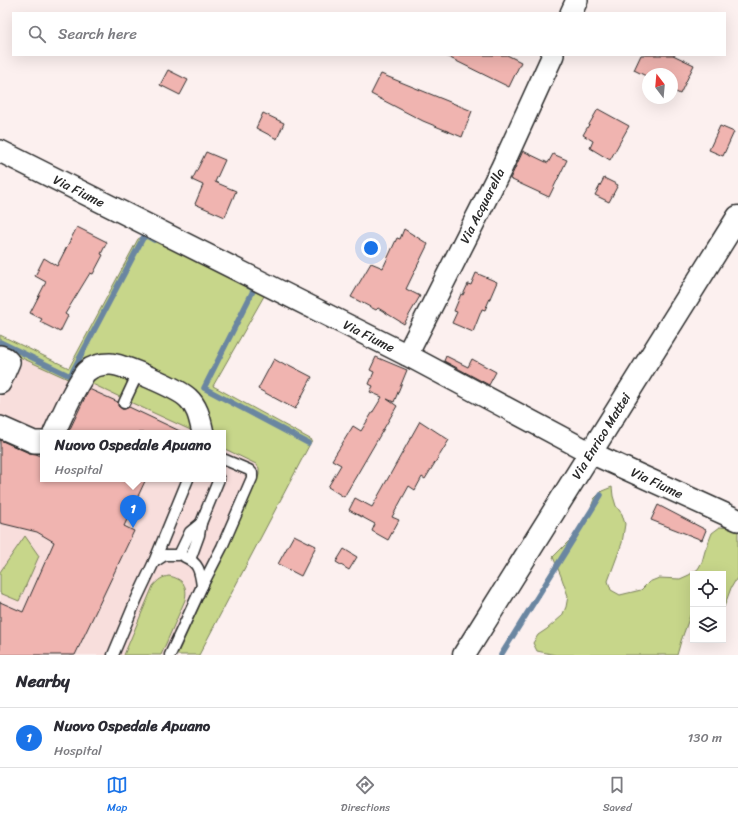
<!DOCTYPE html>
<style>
:root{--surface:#fff;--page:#f7f7f7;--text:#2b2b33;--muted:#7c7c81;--line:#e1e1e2;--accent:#1a73e8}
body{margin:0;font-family:Sriracha,sans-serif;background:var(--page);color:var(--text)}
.controls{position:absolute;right:12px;bottom:12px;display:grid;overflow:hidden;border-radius:0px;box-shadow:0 4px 16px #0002}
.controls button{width:36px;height:36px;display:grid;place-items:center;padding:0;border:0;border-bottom:1px solid var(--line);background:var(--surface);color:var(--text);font:20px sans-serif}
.compass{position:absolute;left:642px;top:68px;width:36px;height:36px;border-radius:50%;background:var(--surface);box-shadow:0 4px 16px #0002;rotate:344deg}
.you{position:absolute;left:371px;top:248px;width:14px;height:14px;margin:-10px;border:3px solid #fff;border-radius:50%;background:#1a73e8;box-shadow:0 0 0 6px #1a73e833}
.badge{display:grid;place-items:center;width:26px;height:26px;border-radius:50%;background:var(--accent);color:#fff;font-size:13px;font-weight:700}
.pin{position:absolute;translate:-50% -33px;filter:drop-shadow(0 1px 2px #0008)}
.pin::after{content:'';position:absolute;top:21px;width:14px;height:12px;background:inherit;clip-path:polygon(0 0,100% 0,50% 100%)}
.popup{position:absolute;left:40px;top:430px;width:186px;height:52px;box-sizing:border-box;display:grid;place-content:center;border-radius:0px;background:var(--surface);filter:drop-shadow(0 1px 3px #0005);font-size:13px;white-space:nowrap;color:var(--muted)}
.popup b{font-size:15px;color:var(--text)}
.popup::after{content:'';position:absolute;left:50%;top:100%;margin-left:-8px;border:8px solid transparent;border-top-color:var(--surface)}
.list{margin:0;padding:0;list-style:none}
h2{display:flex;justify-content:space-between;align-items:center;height:52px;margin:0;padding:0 16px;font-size:17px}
h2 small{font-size:13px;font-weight:400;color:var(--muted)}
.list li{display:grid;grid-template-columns:26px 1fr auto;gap:12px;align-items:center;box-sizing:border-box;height:60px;padding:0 16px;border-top:1px solid var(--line)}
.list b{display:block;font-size:15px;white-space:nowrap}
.list p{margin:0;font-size:13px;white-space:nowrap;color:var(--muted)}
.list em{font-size:13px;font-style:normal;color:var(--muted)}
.icon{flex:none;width:22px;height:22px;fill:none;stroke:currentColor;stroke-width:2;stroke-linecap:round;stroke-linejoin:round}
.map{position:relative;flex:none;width:738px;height:655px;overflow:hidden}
.search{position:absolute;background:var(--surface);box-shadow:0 4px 16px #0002;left:12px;right:12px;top:12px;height:44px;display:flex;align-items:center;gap:10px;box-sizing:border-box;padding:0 14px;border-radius:0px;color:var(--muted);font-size:15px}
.sheet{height:112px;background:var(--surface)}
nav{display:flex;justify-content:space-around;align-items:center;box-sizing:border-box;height:56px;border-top:1px solid var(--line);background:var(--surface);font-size:11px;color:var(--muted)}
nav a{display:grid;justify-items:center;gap:2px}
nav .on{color:var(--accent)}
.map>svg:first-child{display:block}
.built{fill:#f8dedc;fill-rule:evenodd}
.green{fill:#c7d68a;stroke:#79805a}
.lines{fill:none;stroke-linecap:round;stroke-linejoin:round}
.stream{stroke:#6b86a1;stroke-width:5.5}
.building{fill:#f0b4b0;stroke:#2b2b2b}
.service-casing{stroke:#2b2b2b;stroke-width:13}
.minor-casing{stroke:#2b2b2b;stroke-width:24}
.secondary-casing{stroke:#2b2b2b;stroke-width:25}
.service{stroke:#fff;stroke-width:10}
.minor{stroke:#fff;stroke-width:21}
.secondary{stroke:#fff;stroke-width:22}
.labels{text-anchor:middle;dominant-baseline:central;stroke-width:3.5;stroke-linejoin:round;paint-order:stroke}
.street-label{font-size:13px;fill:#2b2b2b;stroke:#fff}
</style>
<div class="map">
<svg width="738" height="655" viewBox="0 0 738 655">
<rect width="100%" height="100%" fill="#fcf0ef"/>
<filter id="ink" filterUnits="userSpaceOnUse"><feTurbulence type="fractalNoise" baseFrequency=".025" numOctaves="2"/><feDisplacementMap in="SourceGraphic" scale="8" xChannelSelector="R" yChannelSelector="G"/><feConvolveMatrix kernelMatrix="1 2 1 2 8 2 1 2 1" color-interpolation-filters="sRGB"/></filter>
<g filter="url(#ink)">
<!-- built -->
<path class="built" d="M138,239l130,50 -55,97 99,54 -113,215h-199v-320l69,33zM43,433h180v46h-180z"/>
<!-- green -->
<g class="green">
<path d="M150,232l118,57 -55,97 99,54 -113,215h-22l82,-180v-7l-3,-4 -33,-16v-15h-13l-6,-23 -81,-49 -53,19 -70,-32v-13l69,33 69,-129z"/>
<path d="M98,371l28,4 1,12 -5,11 -36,-17z"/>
<path d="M146,384l33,14 18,35 -67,-31c5,-11 5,-14 16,-18z"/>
<path d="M612,487l1,9 3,10 6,8 3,10 -3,19 -14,38 3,9 9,5 21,-5 8,-8 10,-4 21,1 9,-4 9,-6 4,-7 3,-11 7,-18 8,-6 10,1 8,4v44l-7,12 -7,19 -1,1v-34h-30v38l-2,1 -10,28 -4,14h-121l-19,-4 -4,-8 5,-8 9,-6 15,-13 4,-9 2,-11 -7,-20 -8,-19 22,-22 12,-17 7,-19 8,-8z"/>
<path d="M25,536l14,20 -20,45 -19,-8v-21z"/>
<path d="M169,576c14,3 19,10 16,24l-24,55h-37l29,-69c5,-6 9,-9 16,-10z"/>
</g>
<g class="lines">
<!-- stream -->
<g class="stream">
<path d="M248,286l6,3 -50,99 104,55"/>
<path d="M0,342l70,34 73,-138 4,-2 7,4"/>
<path d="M501,655l100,-160"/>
</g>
</g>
<!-- building -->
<g class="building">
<path d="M444,55h63l14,7 -12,25z"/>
<path d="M641,55h32l21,10 -14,29 -8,-4v-16h-24v3l-14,-7z"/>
<path d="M168,70l20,10 -8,15 -20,-10z"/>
<path d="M381,74l91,37 -10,26 -39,-16 -52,-27z"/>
<path d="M598,109l31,17 -19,34 -20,-12 3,-7 -10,-6z"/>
<path d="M263,113l21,10 -7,16 -21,-11z"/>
<path d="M720,126l14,6 -11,24 -14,-6z"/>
<path d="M523,151l25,12 5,-9 14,6 -18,37 -39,-18z"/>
<path d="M206,152l19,8 -10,22 21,9 -11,26 -30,-13 8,-19 -11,-5z"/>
<path d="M604,178l14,7 -9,17 -14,-7z"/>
<path d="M77,227l30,15 -6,12 2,1 -10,19 -3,-1 -25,41 3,2 -8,16 -20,-10 2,-3 -12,-6 16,-31 -11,-6 9,-18 13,8z"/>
<path d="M404,229l24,15 -22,45 14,7 -16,28 -26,-16 -2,2 -25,-13 20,-34 12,5 14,-30 3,1z"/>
<path d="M476,273l21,9 -12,28 -3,-1 -9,23 -21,-9 5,-11 -3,-1 7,-17 2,1 5,-11 3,1z"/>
<path d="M446,356l22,11 4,-8 24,13 -7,13 -45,-24z"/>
<path d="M376,357l31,13 -13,32 -7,-3 10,7 -53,91 -16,-10 13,-22 -9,-5 21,-34 8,5 21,-34 -12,-5 3,-6 -4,-2 5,-12 -4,-2z"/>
<path d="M274,359l12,7 1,-2 25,13 -17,32 -37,-20z"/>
<path d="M89,389l29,13v4l4,3h3l4,-2 55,26h-116z"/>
<path d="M420,421l29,19 -24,39 -3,-2 -7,13 -6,-4 -17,31 7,3 -11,20 -16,-9 3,-7 -26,-14 6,-12 17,9z"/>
<path d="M0,440l29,13 7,1 7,3v22h103l-22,47 10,5 -59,124h-75v-53l23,10 31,-70 -17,-10 -37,-9z"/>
<path d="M658,505l48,25 -4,10 -51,-20z"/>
<path d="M294,535l22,11 -15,30 -23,-12z"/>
<path d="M344,549l13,8 -8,13 -13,-8z"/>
</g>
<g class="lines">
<defs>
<g id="service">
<path d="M124,403l14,-30"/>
<path d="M201,523l18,-44"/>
<path d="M185,557c14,6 15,15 17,29"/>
<path d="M154,562l11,-7h14l11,-23 11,-9 -2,12 -8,22v3"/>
<path d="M113,655l24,-57 17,-36 34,-83"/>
<path d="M170,655l32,-69 20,-39 30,-69v-5l-3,-3 -26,-11"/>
</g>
<g id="minor">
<path d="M571,13l6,-13"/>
<path d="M0,151l407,204 184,98 147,67"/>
<path d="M407,355l94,-186 52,-114"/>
<path d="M0,356l5,2 4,4 -9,21"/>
<path d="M0,427l34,15h9"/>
<path d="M54,433c8,-17 16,-36 26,-52 2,-3 4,-8 7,-10 6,-5 15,-7 23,-7 12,0 69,25 78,34 10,9 12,22 15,35"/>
</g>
<path id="secondary" d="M464,655l274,-438"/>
</defs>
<!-- service casing -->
<use href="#service" class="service-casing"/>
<!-- minor casing -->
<use href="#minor" class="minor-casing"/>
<!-- secondary casing -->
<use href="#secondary" class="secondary-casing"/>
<!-- service -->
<use href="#service" class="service"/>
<!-- minor -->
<use href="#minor" class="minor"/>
<!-- secondary -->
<use href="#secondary" class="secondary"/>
</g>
</g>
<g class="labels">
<!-- street labels -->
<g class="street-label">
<text transform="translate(79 191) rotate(27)">Via Fiume</text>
<text transform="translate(482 206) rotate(-63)">Via Acquarella</text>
<text transform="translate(369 336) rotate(27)">Via Fiume</text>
<text transform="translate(601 436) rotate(-58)">Via Enrico Mattei</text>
<text transform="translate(657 483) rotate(25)">Via Fiume</text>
</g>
</g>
</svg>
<div class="controls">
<button><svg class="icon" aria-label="locate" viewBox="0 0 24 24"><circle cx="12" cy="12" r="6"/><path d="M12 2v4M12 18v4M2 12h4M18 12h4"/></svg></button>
<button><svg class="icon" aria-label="layers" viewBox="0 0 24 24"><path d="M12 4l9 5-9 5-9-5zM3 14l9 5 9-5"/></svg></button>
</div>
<svg class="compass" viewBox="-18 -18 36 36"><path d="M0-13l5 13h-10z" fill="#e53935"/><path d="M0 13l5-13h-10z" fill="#7c7c81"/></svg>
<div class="you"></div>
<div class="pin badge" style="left:133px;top:528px">1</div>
<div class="popup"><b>Nuovo Ospedale Apuano</b>Hospital</div>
<div class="search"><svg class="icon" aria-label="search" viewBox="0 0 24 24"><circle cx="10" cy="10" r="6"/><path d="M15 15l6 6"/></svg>Search here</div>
</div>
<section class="sheet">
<h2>Nearby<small></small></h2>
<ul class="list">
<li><span class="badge">1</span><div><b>Nuovo Ospedale Apuano</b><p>Hospital</p></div><em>130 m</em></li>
</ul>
</section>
<nav>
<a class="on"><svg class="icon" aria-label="map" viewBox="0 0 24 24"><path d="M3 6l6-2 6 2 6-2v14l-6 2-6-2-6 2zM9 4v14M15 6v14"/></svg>Map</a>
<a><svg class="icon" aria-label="directions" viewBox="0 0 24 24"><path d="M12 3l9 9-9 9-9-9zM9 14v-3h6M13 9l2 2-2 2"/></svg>Directions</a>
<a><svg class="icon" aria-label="saved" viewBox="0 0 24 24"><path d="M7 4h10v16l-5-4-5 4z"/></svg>Saved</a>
</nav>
